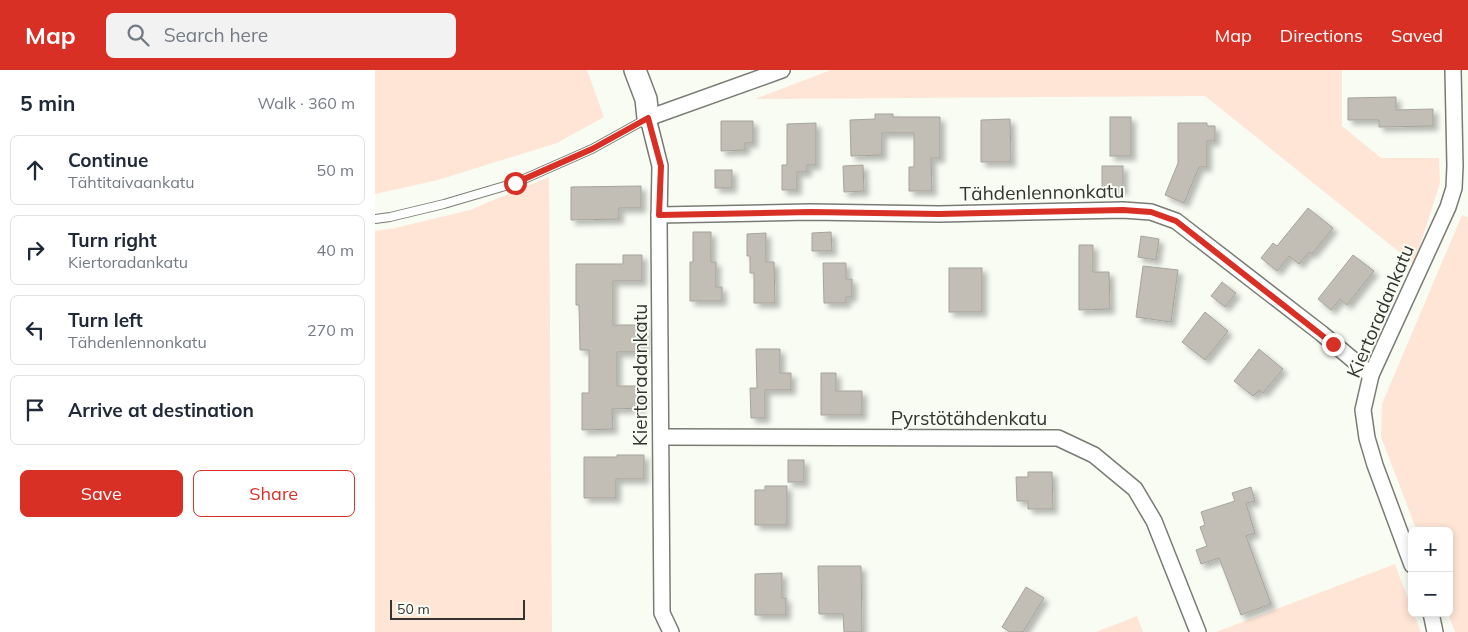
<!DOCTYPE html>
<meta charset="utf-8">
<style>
:root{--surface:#fff;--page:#f2f2f3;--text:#1f2937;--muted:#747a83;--line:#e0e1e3;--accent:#d93025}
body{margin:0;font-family:Mulish,sans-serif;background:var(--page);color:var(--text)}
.controls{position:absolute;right:15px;bottom:15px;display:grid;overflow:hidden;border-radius:8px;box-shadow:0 2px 8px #0003}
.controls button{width:45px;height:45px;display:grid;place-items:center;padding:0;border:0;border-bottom:1px solid var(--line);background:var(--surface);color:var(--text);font:25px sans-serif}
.scale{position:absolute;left:15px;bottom:12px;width:135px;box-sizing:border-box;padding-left:5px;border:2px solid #333431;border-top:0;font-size:14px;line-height:18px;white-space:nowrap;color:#333431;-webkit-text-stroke:4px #f9fcf3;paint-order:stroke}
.stop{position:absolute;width:15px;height:15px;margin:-11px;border:4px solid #d93025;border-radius:50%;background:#fff}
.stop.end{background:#d93025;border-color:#fff;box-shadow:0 1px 5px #0008}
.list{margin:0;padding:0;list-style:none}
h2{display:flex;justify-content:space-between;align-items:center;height:65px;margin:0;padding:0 20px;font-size:21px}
h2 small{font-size:16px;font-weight:400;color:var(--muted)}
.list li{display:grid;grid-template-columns:32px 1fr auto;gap:15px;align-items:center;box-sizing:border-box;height:70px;margin:0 10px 10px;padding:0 10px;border:1px solid var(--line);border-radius:8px}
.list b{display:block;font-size:19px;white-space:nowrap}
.list p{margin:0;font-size:16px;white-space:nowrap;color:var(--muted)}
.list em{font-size:16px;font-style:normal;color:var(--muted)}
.actions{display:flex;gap:10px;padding:15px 20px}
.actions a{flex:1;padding:11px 0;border:1px solid var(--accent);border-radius:8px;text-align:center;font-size:18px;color:var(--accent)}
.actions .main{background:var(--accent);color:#fff}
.icon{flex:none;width:28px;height:28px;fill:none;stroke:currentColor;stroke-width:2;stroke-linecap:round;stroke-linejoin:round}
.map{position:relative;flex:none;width:1093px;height:562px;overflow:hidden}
header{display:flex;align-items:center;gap:30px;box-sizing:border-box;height:70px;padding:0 25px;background:var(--accent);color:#fff}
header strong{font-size:24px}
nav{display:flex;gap:28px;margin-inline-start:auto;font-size:18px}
.search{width:350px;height:45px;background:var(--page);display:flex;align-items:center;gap:12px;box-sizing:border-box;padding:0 18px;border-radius:8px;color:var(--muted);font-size:19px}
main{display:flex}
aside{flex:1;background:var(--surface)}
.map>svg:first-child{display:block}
.green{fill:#fee5d6}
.building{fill:#c2beb6;stroke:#a6a39b;filter:url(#shadow)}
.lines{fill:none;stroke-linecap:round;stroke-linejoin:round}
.lane-casing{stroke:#797c74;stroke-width:10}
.street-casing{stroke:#797c74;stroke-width:18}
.secondary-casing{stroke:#797c74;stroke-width:24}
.lane{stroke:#fff;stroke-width:8}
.street{stroke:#fff;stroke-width:15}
.secondary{stroke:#fff;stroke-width:21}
.route{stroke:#d93025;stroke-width:6}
.labels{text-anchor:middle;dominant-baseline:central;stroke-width:4;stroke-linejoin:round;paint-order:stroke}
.street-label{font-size:19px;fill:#333431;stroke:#f9fcf3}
</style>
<header>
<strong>Map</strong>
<div class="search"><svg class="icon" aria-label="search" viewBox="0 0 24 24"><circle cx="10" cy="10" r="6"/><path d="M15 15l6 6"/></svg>Search here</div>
<nav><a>Map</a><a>Directions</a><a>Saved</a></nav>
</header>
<main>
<aside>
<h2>5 min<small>Walk · 360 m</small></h2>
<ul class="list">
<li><svg class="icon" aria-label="ahead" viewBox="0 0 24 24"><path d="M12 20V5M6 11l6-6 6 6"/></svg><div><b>Continue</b><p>Tähtitaivaankatu</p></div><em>50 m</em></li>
<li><svg class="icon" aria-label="right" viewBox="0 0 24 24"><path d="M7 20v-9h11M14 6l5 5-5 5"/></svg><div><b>Turn right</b><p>Kiertoradankatu</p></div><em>40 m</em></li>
<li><svg class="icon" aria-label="left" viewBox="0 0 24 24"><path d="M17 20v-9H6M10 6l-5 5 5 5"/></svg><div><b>Turn left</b><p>Tähdenlennonkatu</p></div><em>270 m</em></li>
<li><svg class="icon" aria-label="arrive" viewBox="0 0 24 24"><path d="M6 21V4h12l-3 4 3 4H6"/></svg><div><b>Arrive at destination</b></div></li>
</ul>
<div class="actions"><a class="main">Save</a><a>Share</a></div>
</aside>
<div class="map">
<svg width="1093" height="562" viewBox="0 0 1093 562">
<defs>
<filter id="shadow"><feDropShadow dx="4.5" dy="4.5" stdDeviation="2.5" flood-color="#0004"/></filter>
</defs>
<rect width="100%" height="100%" fill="#f9fcf3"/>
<!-- green -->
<g class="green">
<path d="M0,0h212l17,47 -47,26 -119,37 -63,14z"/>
<path d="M456,0h511v56l39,32h58l1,25 -26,81 -209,-168 -450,3z"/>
<path d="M174,107l3,455h-177v-401l20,-3 75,-18z"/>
<path d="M1087,145l6,2v415h-13l-7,-19 1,-82h-32l-36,-94 1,-33z"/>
<path d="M1020,494l17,45v4h1l8,19h-205z"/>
<path d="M762,546l6,16h-47z"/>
</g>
<!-- building -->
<g class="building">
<path d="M1021,27v13l37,-1v17l-54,1v-7h-31v-22z"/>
<path d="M500,44h18v3h47v41h-9l1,33h-23v-24h5v-34h-32v22l-31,1 -1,-36 25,-1z"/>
<rect x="735" y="47" width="21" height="39"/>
<path d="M635,49l1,43h-30v-42z"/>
<path d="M346,51h32v22h-8v7l-24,1z"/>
<path d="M441,53v42h-9v7h-10v18h-15v-25h5v-41z"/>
<path d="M803,53h29v3h8v15h-8v26h-8l-15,36 -19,-8 13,-32z"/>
<path d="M488,95l1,26 -20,1 -1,-26z"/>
<rect x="727" y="96" width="21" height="24"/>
<rect x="340" y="100" width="17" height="18"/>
<path d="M266,116v22h-22v11l-48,1v-33z"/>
<path d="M933,138l25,20 -21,26 -3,-2 -10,12 -10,-8 -12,15 -16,-13 12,-15 4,3z"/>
<path d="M318,162h18v30h5v25h6v14h-32v-39h3z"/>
<path d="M456,162l1,19h-20v-18z"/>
<path d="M391,163v29h8l1,41h-21v-30h-4v-17h-3v-22z"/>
<path d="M766,166l18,3 -3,21 -18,-3z"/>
<path d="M704,175h14v27h16l1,37 -31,1z"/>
<path d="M248,185h19v26h-29v44h31v27h-27v34h24v22l-29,1 1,20 -31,1v-37h7v-43h-9l-1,-45h-3v-41h47z"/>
<path d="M978,185l21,16 -27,34 -7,-6 -9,11 -13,-11z"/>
<path d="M448,193h23v16h6v18h-6v6h-22z"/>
<path d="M768,196l35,4 -7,52 -35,-5z"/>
<rect x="574" y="198" width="33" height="44"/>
<path d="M847,212l14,11 -11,14 -14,-11z"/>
<path d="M830,242l23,19 -23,29 -23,-18z"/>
<path d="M381,279h24v24h11v17h-26v28h-14l-1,-30h7z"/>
<path d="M884,279l24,20 -20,24 -4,-3 -6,6 -19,-15z"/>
<path d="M446,303h15v18h26v24h-41z"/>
<path d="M242,385h27v24h-28v19h-32v-41h33z"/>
<rect x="413" y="390" width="16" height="22"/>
<path d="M653,402h24l1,37h-25v-8h-11l-1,-24h12z"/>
<path d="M390,416h22v39h-32v-35h10z"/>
<path d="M876,417l4,14 -9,2 9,30 -9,3 25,68 -30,11 -22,-57 -18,6 -5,-14 11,-4 -7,-19 5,-2 -4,-13 34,-11 -3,-8z"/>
<path d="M443,496h43l1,66h-18l-1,-18h-24z"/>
<path d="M407,503v25h4v17h-31v-41z"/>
<path d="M651,517l18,11 -21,34h-13l-8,-5z"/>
</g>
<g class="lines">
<defs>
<path id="lane" d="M0,149l15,-2 54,-13 71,-21 77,-34 56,-31"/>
<g id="street">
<path d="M284,145l151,-3 129,2 184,-4 28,2 25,9 145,112 50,42"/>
<path d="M286,367l397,1 36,17 41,34 19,32 44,111"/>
<path d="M1037,495l-37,-100 -8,-27 -4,-28 8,-35 77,-168 6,-19 1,-22 -2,-96"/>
<path d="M1056,543l4,19"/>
<path d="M296,562l-9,-19 -3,-392 1,-55 -12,-48 134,-48"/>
</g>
<path id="secondary" d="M260,0l11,29 2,19"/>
</defs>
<!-- lane casing -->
<use href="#lane" class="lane-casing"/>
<!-- street casing -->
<use href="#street" class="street-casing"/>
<!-- secondary casing -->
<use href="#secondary" class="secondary-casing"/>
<!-- lane -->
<use href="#lane" class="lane"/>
<!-- street -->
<use href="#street" class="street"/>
<!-- secondary -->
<use href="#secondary" class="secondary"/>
</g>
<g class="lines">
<!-- route -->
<path class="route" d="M140,113l77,-34 56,-31 13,48 -2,49 152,-3 128,2 184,-4 28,2 25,9 157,123"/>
</g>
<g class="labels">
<!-- street labels -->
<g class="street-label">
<text transform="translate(667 122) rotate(-1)">Tähdenlennonkatu</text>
<text transform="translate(1005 241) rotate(-67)">Kiertoradankatu</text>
<text transform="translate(265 305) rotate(-90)">Kiertoradankatu</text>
<text x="594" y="348">Pyrstötähdenkatu</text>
</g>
</g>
</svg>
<div class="controls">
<button>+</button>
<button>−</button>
</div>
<div class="scale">50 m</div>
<div class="stop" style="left:140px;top:113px"></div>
<div class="stop end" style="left:958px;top:274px"></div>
</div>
</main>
